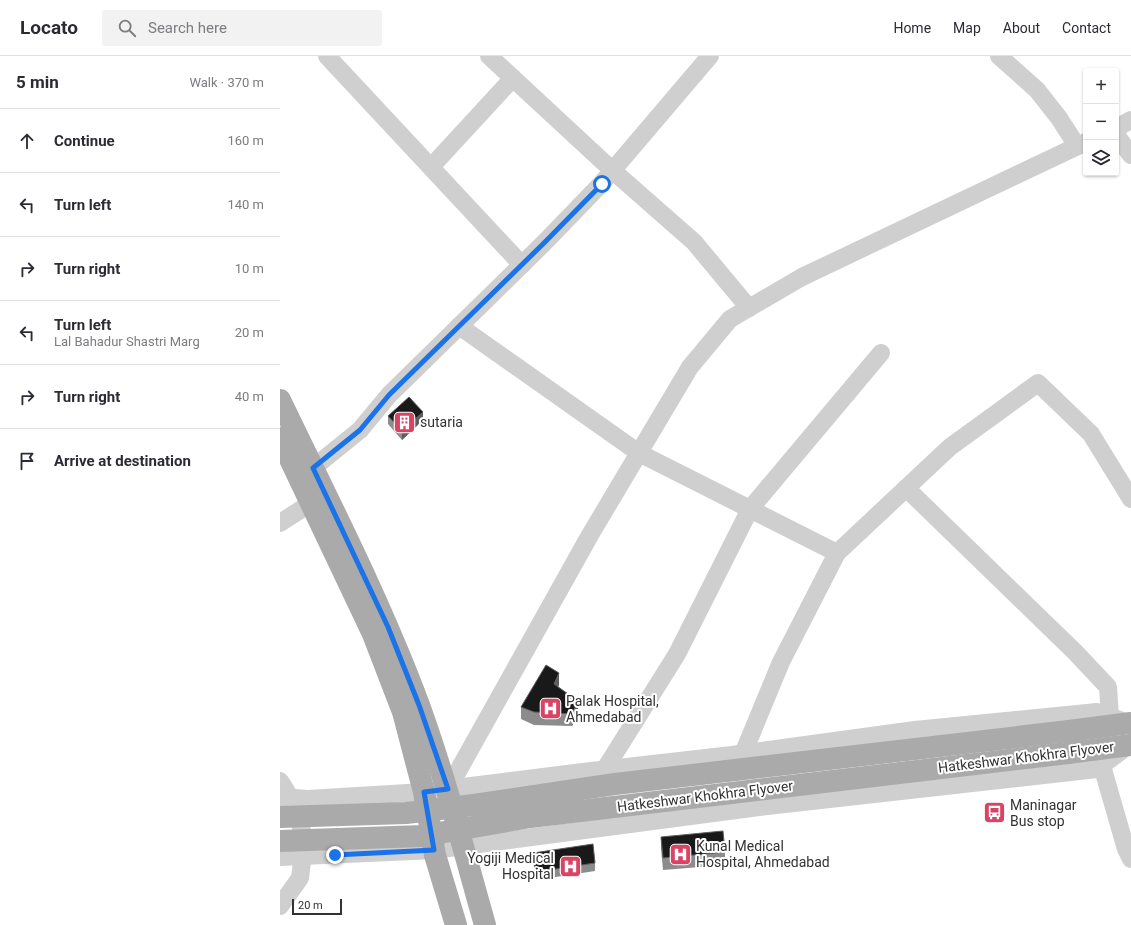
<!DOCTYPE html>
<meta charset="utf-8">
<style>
:root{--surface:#fff;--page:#f2f2f3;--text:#2b2b33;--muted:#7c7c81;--line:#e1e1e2}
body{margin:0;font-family:Roboto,sans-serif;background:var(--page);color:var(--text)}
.controls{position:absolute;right:12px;top:12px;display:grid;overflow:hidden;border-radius:4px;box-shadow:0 1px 3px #0004}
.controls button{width:36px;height:36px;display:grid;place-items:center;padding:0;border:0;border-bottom:1px solid var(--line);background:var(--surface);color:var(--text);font:20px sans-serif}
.scale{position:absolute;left:12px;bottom:10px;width:50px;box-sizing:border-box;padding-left:4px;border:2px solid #323232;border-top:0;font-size:11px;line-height:14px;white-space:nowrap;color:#323232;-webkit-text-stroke:3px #fff;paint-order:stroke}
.stop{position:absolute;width:12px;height:12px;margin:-9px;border:3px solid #1a73e8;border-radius:50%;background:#fff}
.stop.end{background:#1a73e8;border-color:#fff;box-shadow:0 1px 4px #0008}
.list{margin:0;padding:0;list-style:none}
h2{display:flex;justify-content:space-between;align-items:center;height:52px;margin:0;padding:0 16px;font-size:17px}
h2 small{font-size:13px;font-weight:400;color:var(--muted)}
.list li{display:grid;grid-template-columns:26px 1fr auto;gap:12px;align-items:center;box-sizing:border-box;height:64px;padding:0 16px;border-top:1px solid var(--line)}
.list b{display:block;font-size:15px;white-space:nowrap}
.list p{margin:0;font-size:13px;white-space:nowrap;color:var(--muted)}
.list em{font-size:13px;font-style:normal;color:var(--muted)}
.icon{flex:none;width:22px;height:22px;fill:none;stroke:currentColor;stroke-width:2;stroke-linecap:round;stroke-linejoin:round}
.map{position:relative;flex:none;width:851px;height:869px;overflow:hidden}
header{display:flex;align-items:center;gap:24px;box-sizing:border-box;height:56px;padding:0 20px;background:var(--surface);border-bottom:1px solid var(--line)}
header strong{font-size:19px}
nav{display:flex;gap:22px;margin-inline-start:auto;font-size:14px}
.search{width:280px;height:36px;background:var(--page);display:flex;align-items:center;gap:10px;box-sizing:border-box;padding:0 14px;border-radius:4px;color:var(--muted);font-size:15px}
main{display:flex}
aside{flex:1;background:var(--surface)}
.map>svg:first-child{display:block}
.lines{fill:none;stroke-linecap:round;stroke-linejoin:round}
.minor{stroke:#cfcfcf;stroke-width:18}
.major{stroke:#aaa;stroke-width:22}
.major-bridge{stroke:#aaa;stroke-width:22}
.wall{fill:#8c8c8c}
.shaded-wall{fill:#5e5e5e}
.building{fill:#191919;stroke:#5e5e5e}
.route{stroke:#1a73e8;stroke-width:5}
.labels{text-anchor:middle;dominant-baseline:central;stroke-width:4;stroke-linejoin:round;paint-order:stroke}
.poi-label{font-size:14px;fill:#323232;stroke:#fff;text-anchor:start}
.street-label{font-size:14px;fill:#323232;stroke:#fff}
</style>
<header>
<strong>Locato</strong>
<div class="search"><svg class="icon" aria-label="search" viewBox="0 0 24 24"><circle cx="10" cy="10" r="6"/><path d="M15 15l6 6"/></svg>Search here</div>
<nav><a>Home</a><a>Map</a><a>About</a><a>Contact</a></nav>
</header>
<main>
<aside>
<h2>5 min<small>Walk · 370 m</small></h2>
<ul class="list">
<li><svg class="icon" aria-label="ahead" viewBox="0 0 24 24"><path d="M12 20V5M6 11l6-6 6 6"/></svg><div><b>Continue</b></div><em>160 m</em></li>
<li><svg class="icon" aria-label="left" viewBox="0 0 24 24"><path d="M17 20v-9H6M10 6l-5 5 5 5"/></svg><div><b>Turn left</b></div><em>140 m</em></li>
<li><svg class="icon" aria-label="right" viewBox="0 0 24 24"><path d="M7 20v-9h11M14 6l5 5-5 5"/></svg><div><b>Turn right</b></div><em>10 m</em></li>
<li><svg class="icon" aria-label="left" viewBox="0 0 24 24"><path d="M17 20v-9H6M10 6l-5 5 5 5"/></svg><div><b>Turn left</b><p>Lal Bahadur Shastri Marg</p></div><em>20 m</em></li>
<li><svg class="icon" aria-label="right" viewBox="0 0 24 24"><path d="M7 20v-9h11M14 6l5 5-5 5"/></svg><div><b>Turn right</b></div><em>40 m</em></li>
<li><svg class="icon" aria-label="arrive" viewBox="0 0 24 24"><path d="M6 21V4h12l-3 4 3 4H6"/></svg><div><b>Arrive at destination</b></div></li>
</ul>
</aside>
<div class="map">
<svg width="851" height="869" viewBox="0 0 851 869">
<rect width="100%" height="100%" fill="#fff"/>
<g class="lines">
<!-- minor -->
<g class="minor">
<path d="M47,0l195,209"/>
<path d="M209,0l123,114 82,72 55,66"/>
<path d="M719,0l38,34 22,28 18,28"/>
<path d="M836,72l15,-8"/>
<path d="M836,79l15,20"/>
<path d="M151,111l82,-89"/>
<path d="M179,270l180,127 198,100"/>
<path d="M20,418l13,-6 47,-38 29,-35 155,-152 57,-59 109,-128"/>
<path d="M626,432l169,164 33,35 2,30"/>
<path d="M0,467l31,-20"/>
<path d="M463,698l38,-92 56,-109 113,-106 88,-64 53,51 40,65"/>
<path d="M822,710l24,83 5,10"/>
<path d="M325,713l72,-115 73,-145 131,-156"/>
<path d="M0,725l10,16 12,33 2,15 -4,33 -20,28"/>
<path d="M168,733l142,-254 100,-168 40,-48 72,-42 284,-135"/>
<path d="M0,741l28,2 116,-7 159,-20 149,-17 183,-25 182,-18 31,11"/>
<path d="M0,801l154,-7 333,-44 330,-37 32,-24"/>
</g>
<!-- major -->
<g class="major">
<path d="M0,344c48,100 100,200 139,305 26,72 45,146 66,220"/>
<path d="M0,382l93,196 30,78 21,80 11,63 21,70"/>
<path d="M789,675l62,-8"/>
<path d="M788,697l63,-8"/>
</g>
<!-- major-bridge -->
<g class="major-bridge">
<path d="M0,761l126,-4 68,-8 141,-21 454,-53"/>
<path d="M0,785l142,-5 108,-19 538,-64"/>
</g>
</g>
<!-- wall -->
<g class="wall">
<path d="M108,360l35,4 -21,20 -14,-16z"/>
<path d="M279,629l-1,1 20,27 -6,13 -38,-1 -13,-6v-12z"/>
<path d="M381,781l64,15v13l-62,5 -2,-21z"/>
<path d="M253,797l62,10v8l-59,9 -3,-19z"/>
</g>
<!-- shaded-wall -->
<g class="shaded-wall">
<path d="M143,356v8l-21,20v-9z"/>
<path d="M279,617v12l-5,11v-12z"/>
<path d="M298,645v12l-6,13v-12z"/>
</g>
<!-- building -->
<g class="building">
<path d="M129,341l14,15 -21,19 -14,-15z"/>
<path d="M266,609l13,8 -5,11 24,17 -6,13 -38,-2 -13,-5z"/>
<path d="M443,775l2,21 -62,6 -2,-21z"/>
<path d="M313,788l2,19 -59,9 -3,-19z"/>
</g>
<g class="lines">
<!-- route -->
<path class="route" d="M55,799l99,-5 -10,-58 24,-3 -29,-84 -31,-78 -75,-159 47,-38 29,-35 155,-152 58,-59"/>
</g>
<!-- icons -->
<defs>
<symbol id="building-square" viewBox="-11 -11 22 22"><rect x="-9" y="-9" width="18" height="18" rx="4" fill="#d94465" stroke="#fff"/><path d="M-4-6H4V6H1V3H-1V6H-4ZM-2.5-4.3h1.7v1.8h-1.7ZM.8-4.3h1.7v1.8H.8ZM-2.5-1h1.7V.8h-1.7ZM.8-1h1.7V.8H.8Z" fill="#fff"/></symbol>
<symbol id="hospital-square" viewBox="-11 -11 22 22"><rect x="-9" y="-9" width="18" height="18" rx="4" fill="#d94465" stroke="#fff"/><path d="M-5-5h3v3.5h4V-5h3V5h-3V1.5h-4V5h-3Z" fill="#fff"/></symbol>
<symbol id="bus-square" viewBox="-11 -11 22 22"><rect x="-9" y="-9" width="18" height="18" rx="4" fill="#d94465" stroke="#fff"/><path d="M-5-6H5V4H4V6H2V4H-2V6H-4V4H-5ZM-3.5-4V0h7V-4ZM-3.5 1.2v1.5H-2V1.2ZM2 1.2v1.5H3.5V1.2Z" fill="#fff"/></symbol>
</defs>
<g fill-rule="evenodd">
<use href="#building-square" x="112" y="354" width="25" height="25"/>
<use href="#hospital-square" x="258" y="640" width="25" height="25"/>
<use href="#bus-square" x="702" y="744" width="25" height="25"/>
<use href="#hospital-square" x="388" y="786" width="25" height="25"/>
<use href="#hospital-square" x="278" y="798" width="25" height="25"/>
</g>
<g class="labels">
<!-- poi labels -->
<g class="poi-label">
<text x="140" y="366">sutaria</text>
<text x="286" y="645">Palak Hospital,<tspan x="286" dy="16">Ahmedabad</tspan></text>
<text x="730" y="749">Maninagar<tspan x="730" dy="16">Bus stop</tspan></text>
<text x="416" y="790">Kunal Medical<tspan x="416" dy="16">Hospital, Ahmedabad</tspan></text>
<text x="274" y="802" text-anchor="end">Yogiji Medical<tspan x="274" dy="16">Hospital</tspan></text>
</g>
<!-- street labels -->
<g class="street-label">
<text transform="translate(746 701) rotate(-7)">Hatkeshwar Khokhra Flyover</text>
<text transform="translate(425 740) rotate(-7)">Hatkeshwar Khokhra Flyover</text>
</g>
</g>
</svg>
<div class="controls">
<button>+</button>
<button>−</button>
<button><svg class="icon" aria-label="layers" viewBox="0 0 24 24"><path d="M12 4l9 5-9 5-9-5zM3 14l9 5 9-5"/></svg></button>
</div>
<div class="scale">20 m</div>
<div class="stop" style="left:322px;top:128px"></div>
<div class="stop end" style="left:55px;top:799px"></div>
</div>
</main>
